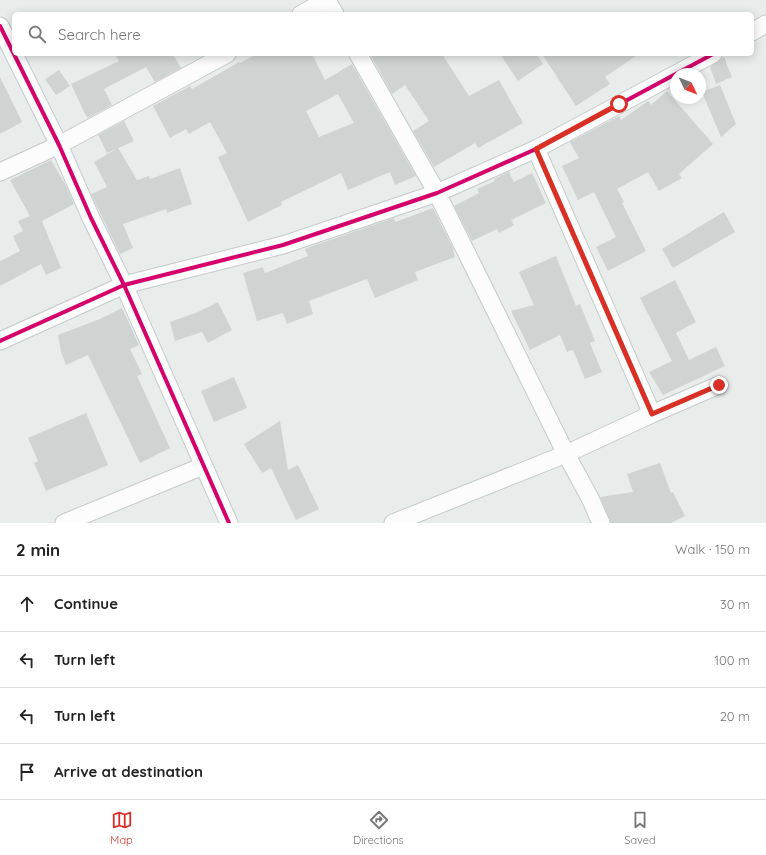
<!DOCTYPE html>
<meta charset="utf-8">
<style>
:root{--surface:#fff;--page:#f2f2f2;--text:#222;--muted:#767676;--line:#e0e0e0;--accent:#d93025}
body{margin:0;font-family:Quicksand,sans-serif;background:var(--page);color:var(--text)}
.compass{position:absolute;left:670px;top:68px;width:36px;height:36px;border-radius:50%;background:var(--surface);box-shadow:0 2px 10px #0003;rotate:133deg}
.stop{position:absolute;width:12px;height:12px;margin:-9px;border:3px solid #d93025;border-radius:50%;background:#fff}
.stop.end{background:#d93025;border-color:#fff;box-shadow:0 1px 4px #0008}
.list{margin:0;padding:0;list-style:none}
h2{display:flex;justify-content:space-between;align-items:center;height:52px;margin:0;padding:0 16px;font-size:17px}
h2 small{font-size:13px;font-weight:400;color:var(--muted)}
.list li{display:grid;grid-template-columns:26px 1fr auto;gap:12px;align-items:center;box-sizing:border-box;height:56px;padding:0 16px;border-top:1px solid var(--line)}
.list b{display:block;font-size:15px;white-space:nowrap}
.list em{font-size:13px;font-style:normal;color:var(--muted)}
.icon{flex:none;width:22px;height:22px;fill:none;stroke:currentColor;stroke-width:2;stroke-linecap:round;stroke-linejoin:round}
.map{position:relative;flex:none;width:766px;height:523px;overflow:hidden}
.search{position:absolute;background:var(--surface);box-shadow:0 2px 10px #0003;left:12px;right:12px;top:12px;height:44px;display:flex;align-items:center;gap:10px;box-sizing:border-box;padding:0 14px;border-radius:6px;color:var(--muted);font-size:15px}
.sheet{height:276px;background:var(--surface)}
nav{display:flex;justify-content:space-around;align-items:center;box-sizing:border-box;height:56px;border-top:1px solid var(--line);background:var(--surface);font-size:11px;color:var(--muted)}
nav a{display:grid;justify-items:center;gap:2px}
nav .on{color:var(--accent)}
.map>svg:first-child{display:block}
.building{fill:#cfd4d2;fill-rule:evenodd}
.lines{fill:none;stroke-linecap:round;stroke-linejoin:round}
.street-casing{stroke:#c5cac8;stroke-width:19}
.street{stroke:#fcfcfc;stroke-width:17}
.cycleway-casing{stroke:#f7fbf9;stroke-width:6}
.cycleway{stroke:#d6006c;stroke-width:4}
.route{stroke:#d93025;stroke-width:5}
</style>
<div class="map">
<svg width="766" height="523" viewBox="0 0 766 523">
<rect width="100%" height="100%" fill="#e8edeb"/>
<!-- building -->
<g class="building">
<path d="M115,54h58l8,14 -26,14 -9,-15 -42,22 8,16 -24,13 -3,-4 -14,-30 48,-23z"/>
<path d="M257,54h55l13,26 27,-16 64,112 -21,9 -5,-13 -42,18 -7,-17 -60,29 1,3 -34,17 -30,-65 9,-4 -17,-31 -21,12 -3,-5 -16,9 -17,-32 37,-20 2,3 47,-27 1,1zM338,94l16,29 -35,14 -13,-26z"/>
<path d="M370,54h72l27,42 30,-16 24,43 -45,25 -3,-5 -41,24 -21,-36 16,-10 -24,-36 -13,9z"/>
<path d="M500,54h36l7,10 -25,17z"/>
<path d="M542,54h97l-34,23 5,7 -34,22z"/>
<path d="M724,57l8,20 -16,7 -6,-17z"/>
<path d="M59,70l11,16 -14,9 -11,-16z"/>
<path d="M0,77l22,45 -22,12z"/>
<path d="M720,85l16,39 -15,13 -19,-45z"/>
<path d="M667,91l46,53 -34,30 3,4 -23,13 -11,-19 -31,17 7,13 -2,1 24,48 -38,20 -12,-24 20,-10 -22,-45 -16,8 -16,-34 17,-8 -9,-16 49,-26 2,4 27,-19 3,4z"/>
<path d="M124,121l10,20 -27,12 -9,-18z"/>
<path d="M118,148l19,32 12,-4 1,3 30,-11 12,36 -25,9 -1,-4 -43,15 10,24 -13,6 -29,-60 16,-7 -13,-25z"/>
<path d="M51,160l15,26 8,18 -32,17 19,47 -15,7 -5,-11 -41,22v-25l20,-10 -7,-15 10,-5 -5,-10 12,-5 -20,-36z"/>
<path d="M509,172l5,10 18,-9 14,30 -35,17 3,5 -15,8 -2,-4 -25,12 -18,-35 25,-13 -2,-4 18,-8 -1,-2z"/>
<path d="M433,208l21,42h-1l2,7 -40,15 3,8 -43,18 -8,-19 -58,22 4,13 -26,10 -4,-11 -26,8 -14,-48 20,-6 2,6 43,-17 -3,-7 13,-5 76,-26 1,4z"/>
<path d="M724,212l11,20 -62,36 -11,-19z"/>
<path d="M556,256l20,50 4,-2 15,37 -5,2 12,29 -17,7 -12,-29 -6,2 -7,-17 -30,15 -19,-39 23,-6 -15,-33z"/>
<path d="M675,280l21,42 -20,11 13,27 27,-13 9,19 -62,29 -14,-23 23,-11 -32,-63z"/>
<path d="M218,302l14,28 -24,13 -6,-11 -27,9 -5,-19 28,-10z"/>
<path d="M122,308l17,37 -9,4 12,25 -5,2 33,72 -30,15 -52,-108 -22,10 -5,-13 -3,-17 42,-16z"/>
<path d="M234,377l13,31 -33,14 -13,-31z"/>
<path d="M86,413l22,52 -62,26 -12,-28 4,-2 -10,-23z"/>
<path d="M280,421l8,49 10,-5 21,44 -23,11 -25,-52 -9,5 -18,-29z"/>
<path d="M660,463l11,30 2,-1 12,24 -14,7h-60l-11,-26 33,-5 -6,-18z"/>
</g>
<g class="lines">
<defs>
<g id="street">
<path d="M327,0l8,14"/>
<path d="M301,14l26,-14"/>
<path d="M0,26l59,119 32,73 33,67 105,238"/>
<path d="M752,32l14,-8"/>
<path d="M358,54l79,139 129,261 24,44 11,25"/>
<path d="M536,149l116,265"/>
<path d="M0,172l59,-27 168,-91"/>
<path d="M0,341l124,-56 159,-40 154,-52 99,-44 177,-95"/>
<path d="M64,523l139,-57"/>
<path d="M393,523l173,-69 86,-40 67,-29"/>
</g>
</defs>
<!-- street casing -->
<use href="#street" class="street-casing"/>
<!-- street -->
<use href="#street" class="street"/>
<defs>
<g id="cycleway">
<path d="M0,26l59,119 32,73 33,67 105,238"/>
<path d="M0,341l124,-56 159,-40 154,-52 99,-44 177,-95"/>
</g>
</defs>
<!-- cycleway casing -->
<use href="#cycleway" class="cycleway-casing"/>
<!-- cycleway -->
<use href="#cycleway" class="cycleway"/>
</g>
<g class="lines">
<!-- route -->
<path class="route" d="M619,104l-83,45 116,265 67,-29"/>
</g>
</svg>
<svg class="compass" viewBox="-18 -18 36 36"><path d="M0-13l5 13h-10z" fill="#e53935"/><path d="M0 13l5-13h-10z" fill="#767676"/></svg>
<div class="stop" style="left:619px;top:104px"></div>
<div class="stop end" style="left:719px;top:385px"></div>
<div class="search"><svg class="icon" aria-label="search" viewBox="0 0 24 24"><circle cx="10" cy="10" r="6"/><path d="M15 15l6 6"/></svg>Search here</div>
</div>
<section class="sheet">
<h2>2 min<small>Walk · 150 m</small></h2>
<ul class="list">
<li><svg class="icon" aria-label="ahead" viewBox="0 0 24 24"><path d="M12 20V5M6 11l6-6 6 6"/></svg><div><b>Continue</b></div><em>30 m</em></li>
<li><svg class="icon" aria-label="left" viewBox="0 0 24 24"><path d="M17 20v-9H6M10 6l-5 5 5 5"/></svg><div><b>Turn left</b></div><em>100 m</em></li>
<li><svg class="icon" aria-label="left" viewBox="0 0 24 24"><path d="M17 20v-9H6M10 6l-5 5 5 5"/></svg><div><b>Turn left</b></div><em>20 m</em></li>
<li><svg class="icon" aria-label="arrive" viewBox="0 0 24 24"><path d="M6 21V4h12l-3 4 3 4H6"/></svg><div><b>Arrive at destination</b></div></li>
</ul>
</section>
<nav>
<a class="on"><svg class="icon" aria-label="map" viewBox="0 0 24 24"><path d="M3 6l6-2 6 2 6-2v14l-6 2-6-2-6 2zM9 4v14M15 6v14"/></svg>Map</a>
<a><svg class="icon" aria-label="directions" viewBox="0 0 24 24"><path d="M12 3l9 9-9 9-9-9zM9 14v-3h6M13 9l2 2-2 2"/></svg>Directions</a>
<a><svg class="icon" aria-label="saved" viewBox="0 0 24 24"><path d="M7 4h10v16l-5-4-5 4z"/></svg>Saved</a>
</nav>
